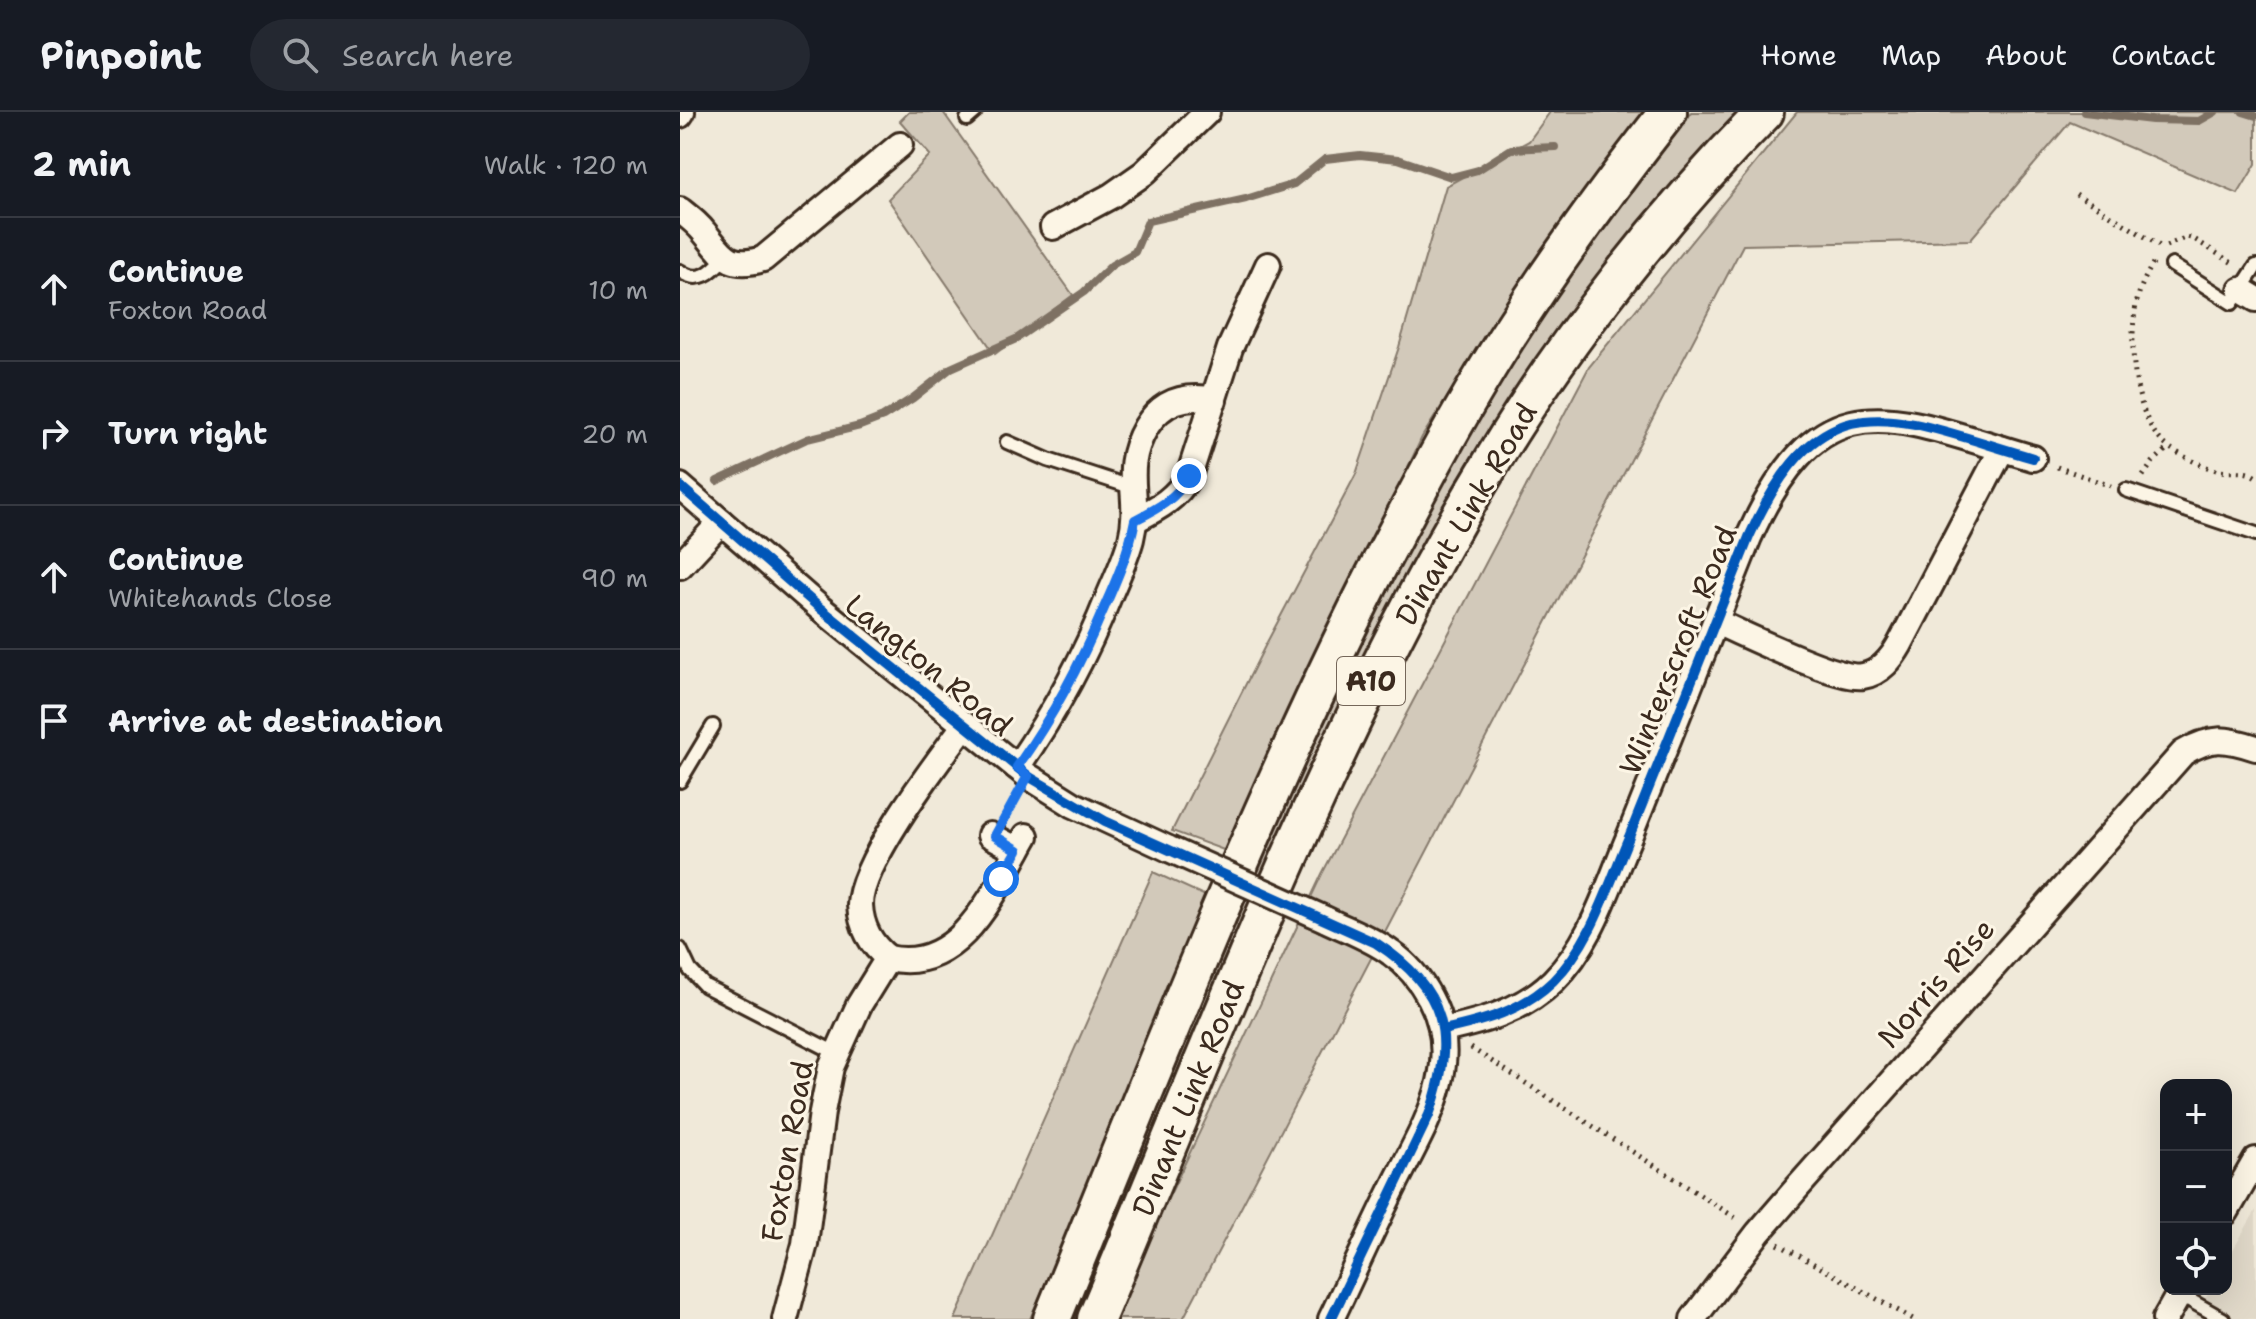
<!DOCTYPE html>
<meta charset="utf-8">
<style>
:root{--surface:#171b24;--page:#242831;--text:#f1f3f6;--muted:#9ea1a6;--line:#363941}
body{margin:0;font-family:"Shantell Sans",sans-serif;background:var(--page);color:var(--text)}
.controls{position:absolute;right:24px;bottom:24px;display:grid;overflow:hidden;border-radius:16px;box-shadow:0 8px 32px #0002}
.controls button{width:72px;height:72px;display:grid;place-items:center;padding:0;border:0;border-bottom:2px solid var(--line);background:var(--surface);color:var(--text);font:40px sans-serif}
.stop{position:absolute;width:24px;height:24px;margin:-18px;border:6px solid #1a73e8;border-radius:50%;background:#fff}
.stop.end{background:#1a73e8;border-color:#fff;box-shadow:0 2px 8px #0008}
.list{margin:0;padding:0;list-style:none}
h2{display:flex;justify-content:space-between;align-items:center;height:104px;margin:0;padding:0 32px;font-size:34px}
h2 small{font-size:26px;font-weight:400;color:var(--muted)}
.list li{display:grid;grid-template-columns:52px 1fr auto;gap:24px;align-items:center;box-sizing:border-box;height:144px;padding:0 32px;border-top:2px solid var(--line)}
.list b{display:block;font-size:30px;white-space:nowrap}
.list p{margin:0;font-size:26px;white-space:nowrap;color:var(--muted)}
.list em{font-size:26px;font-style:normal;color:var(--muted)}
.icon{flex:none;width:44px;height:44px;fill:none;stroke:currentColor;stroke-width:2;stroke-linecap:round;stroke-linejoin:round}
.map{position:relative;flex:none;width:1576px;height:1207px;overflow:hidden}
header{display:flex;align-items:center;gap:48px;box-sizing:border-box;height:112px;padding:0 40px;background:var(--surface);border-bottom:2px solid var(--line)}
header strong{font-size:38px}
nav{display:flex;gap:44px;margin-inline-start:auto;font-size:28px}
.search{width:560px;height:72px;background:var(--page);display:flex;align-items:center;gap:20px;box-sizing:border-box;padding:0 28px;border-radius:44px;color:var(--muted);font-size:30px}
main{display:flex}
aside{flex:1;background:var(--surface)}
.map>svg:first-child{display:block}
.built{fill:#e1d9c9}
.green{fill:#d2c9ba;stroke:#867a6c;stroke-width:2}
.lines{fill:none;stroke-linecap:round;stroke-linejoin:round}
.stream{stroke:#7e7163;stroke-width:8}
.lane-casing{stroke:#3b2a1e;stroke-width:18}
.street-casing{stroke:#3b2a1e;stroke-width:30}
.primary-casing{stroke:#3b2a1e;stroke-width:42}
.path{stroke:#3b2a1e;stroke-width:5;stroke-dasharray:2 6;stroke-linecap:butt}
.lane{stroke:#fcf5e5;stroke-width:12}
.street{stroke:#fcf5e5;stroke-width:24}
.primary{stroke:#fcf5e5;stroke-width:36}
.street-bridge-casing{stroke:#3b2a1e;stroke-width:30;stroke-linecap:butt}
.street-bridge{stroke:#fcf5e5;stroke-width:24}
.cycleway-casing{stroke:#fcf5e5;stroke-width:15}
.cycleway{stroke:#0057b8;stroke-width:10}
.route{stroke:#1a73e8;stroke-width:10}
.labels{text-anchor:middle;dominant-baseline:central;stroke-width:6;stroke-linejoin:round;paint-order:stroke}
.shield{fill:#fcf5e5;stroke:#75675a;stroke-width:2}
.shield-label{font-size:28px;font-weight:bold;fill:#3b2a1e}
.street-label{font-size:30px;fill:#3b2a1e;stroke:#fcf5e5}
</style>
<header>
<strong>Pinpoint</strong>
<div class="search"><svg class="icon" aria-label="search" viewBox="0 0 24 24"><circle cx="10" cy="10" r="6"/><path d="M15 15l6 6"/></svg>Search here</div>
<nav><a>Home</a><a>Map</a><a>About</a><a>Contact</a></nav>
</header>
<main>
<aside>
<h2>2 min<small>Walk · 120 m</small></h2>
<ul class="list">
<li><svg class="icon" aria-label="ahead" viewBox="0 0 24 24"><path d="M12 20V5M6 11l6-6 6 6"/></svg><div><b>Continue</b><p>Foxton Road</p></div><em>10 m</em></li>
<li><svg class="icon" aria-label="right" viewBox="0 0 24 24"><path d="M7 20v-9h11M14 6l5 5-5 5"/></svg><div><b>Turn right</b></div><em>20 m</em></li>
<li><svg class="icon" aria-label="ahead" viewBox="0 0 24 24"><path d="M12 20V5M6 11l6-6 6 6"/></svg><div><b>Continue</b><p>Whitehands Close</p></div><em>90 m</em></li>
<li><svg class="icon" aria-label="arrive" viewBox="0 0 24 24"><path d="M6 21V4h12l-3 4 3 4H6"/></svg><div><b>Arrive at destination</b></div></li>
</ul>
</aside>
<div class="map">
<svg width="1576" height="1207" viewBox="0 0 1576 1207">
<rect width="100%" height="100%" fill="#f0e9d9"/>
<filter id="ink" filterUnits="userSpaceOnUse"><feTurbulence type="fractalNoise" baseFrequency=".0125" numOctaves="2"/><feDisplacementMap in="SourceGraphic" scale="16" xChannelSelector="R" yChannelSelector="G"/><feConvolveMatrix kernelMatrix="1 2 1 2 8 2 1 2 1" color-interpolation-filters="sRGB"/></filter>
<g filter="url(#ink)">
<!-- built -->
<path class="built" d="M1576,1098v109l-62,-1 17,-29h15v-27z"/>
<!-- green -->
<g class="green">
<path d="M229,0h34l130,183 -78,59 -107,-155 42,-44 -30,-34z"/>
<path d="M870,0h93l-111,151 -110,174 -193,415 -57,-21 93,-185 91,-172 43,-127 47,-161 83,-45z"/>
<path d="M1011,0h52l-258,332 -406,875h-13l253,-598 147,-289 79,-125 73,-104z"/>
<path d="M1117,0h459v52l-18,30 -168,-72 -100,118 -227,5 -560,1074h-72l211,-445 267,-507z"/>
<path d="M473,760l55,25 -75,183 -103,239h-75z"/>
</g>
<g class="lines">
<!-- stream -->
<g class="stream">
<path d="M1404,0l68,8 47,1 16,-9"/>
<path d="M1563,0l13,4"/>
<path d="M37,369l90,-42 53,-13 23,-9 30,-19 38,-30 65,-29 68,-47 28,-27 23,-13 13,-31 98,-22 48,-15 31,-25 35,-4 38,4 53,18 27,-7 33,-21 44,-2"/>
</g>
<defs>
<g id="lane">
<path d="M287,7l8,-7"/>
<path d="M1492,153l60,38 24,-37"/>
<path d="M0,159c19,14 32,1 45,-14"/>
<path d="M327,330l41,18 83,27"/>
<path d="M1446,378l130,44"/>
<path d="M0,669l33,-55"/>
<path d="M0,837l10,21 15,16 131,67"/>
<path d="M1499,1182l44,25"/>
</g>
<g id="street">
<path d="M0,3l2,-3"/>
<path d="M0,98c9,7 17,13 24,22 20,24 25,37 59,27l137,-114"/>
<path d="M373,115l58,-31 33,-23 63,-61"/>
<path d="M1561,178l15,9"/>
<path d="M0,374l141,123 207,167 46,29 95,44"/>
<path d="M455,408c23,-12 41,-21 54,-44l41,-128 38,-83"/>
<path d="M0,454l41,-44"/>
<path d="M1036,510c28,12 123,59 147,54 18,-3 29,-18 37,-32l102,-195"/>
<path d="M337,655c38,-55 68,-110 92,-171 8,-19 17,-38 22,-57 11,-43 -11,-67 15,-112 16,-26 39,-33 68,-27"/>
<path d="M310,723l28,15"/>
<path d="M645,807c22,11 46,19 66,34 16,11 30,28 39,45 36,67 -7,129 -36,188 -22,44 -42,89 -63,133"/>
<path d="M208,846c73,17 108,-70 138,-122"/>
<path d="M763,918c41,-9 79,-19 110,-49 39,-38 55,-95 76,-144 40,-100 81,-200 120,-300 74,-164 143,-120 284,-79"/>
<path d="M1546,1100l30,-52"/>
<path d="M105,1207l20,-75 17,-132 9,-45 28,-62 29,-47c-17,-13 -27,-32 -28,-53 0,-42 78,-144 104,-179"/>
<path d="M1013,1207l65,-86 39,-45 386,-435c28,-17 42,-15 73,-5"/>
<path d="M1485,1207l17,-30"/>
</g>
<g id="primary">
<path d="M372,1207c102,-249 199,-500 320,-740 42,-81 84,-162 133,-239 50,-79 105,-154 163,-228"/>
<path d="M416,1207c123,-291 233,-590 398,-861 73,-121 172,-246 271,-346"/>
</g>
</defs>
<!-- lane casing -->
<use href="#lane" class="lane-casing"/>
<!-- street casing -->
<use href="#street" class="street-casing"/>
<!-- primary casing -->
<use href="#primary" class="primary-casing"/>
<!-- path -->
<g class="path">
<path d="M1396,82l87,54"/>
<path d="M1486,134l21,-9 7,2 40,25"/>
<path d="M1473,151c-6,11 -12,22 -15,34 -11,38 -6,127 32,151 14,9 33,19 50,23 13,2 25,-2 36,6"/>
<path d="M1377,355l54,19"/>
<path d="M1463,364l10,-14 16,-15"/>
<path d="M325,705l11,-19"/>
<path d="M791,936l268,172"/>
<path d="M1098,1132l135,75"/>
</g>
<!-- lane -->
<use href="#lane" class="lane"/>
<!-- street -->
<use href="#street" class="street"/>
<!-- primary -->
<use href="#primary" class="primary"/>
<defs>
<path id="street-bridge" d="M489,737l156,70"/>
</defs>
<!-- street-bridge casing -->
<use href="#street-bridge" class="street-bridge-casing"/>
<!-- street-bridge -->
<use href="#street-bridge" class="street-bridge"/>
<defs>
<g id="cycleway">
<path d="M0,374l141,123 207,167 77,45 271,122c71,46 81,95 53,172l-98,204"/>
<path d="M763,918c41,-9 79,-19 110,-49 39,-38 55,-95 76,-144 40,-100 81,-200 120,-300 74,-164 143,-120 284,-79"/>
</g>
</defs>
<!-- cycleway casing -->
<use href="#cycleway" class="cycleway-casing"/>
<!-- cycleway -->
<use href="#cycleway" class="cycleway"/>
</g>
</g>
<g class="lines" filter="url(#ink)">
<!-- route -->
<path class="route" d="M321,767l17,-29 -23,-14 33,-60 -11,-9c37,-53 62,-100 87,-159 13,-29 25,-57 31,-88 23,-12 41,-21 54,-44"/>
</g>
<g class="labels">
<!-- shield labels -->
<rect class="shield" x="657" y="545" width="68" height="48" rx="6"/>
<g class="shield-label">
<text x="691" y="569">A10</text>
</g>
<!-- street labels -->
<g class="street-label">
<text transform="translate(786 402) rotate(-60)">Dinant Link Road</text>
<text transform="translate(998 538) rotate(-68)">Winterscroft Road</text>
<text transform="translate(249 553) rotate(39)">Langton Road</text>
<text transform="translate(1256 871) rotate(-49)">Norris Rise</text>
<text transform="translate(508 986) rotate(-68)">Dinant Link Road</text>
<text transform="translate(107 1039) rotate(-80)">Foxton Road</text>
</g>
</g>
</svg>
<div class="controls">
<button>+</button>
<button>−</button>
<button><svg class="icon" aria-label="locate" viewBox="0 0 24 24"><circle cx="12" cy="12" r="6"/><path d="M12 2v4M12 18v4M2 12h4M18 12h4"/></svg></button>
</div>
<div class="stop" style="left:321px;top:767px"></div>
<div class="stop end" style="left:509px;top:364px"></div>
</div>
</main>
